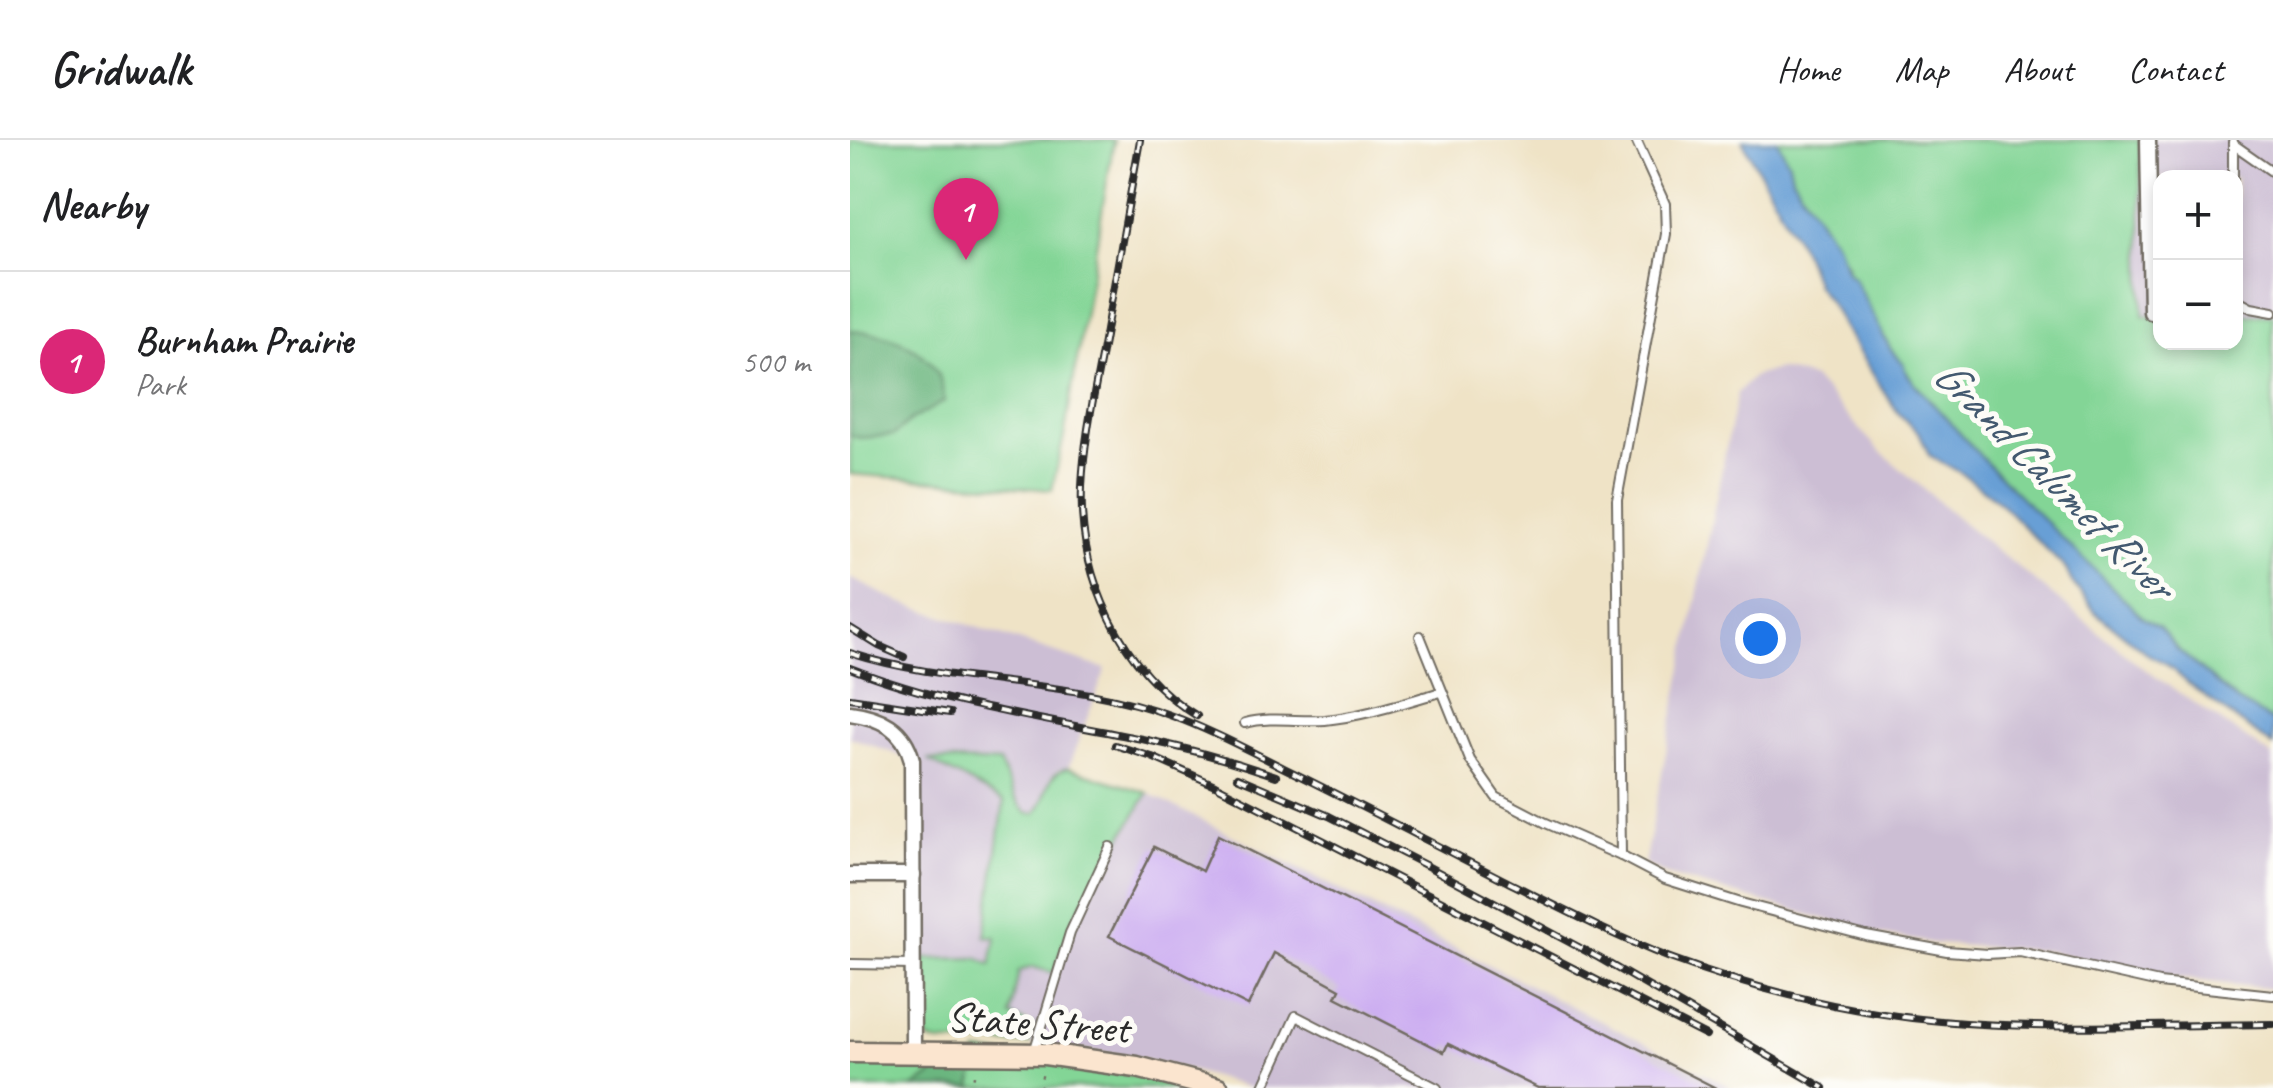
<!DOCTYPE html>
<meta charset="utf-8">
<style>
:root{--surface:#fff;--page:#f2f2f2;--text:#202124;--muted:#757577;--line:#e0e0e0;--accent:#db2777}
body{margin:0;font-family:Caveat,sans-serif;background:var(--page);color:var(--text)}
.controls{position:absolute;right:30px;top:30px;display:grid;overflow:hidden;border-radius:20px;box-shadow:0 5px 15px #0003}
.controls button{width:90px;height:90px;display:grid;place-items:center;padding:0;border:0;border-bottom:2px solid var(--line);background:var(--surface);color:var(--text);font:50px sans-serif}
.you{position:absolute;left:910px;top:498px;width:35px;height:35px;margin:-25px;border:8px solid #fff;border-radius:50%;background:#1a73e8;box-shadow:0 0 0 15px #1a73e833}
.badge{display:grid;place-items:center;width:65px;height:65px;border-radius:50%;background:var(--accent);color:#fff;font-size:32px;font-weight:700}
.pin{position:absolute;translate:-50% -82px;filter:drop-shadow(0 2px 5px #0008)}
.pin::after{content:'';position:absolute;top:52px;width:35px;height:30px;background:inherit;clip-path:polygon(0 0,100% 0,50% 100%)}
.list{margin:0;padding:0;list-style:none}
h2{display:flex;justify-content:space-between;align-items:center;height:130px;margin:0;padding:0 40px;font-size:42px}
h2 small{font-size:32px;font-weight:400;color:var(--muted)}
.list li{display:grid;grid-template-columns:65px 1fr auto;gap:30px;align-items:center;box-sizing:border-box;height:180px;padding:0 40px;border-top:2px solid var(--line)}
.list b{display:block;font-size:38px;white-space:nowrap}
.list p{margin:0;font-size:32px;white-space:nowrap;color:var(--muted)}
.list em{font-size:32px;font-style:normal;color:var(--muted)}
.map{position:relative;flex:none;width:1423px;height:948px;overflow:hidden}
header{display:flex;align-items:center;gap:60px;box-sizing:border-box;height:140px;padding:0 50px;background:var(--surface);border-bottom:2px solid var(--line)}
header strong{font-size:48px}
nav{display:flex;gap:55px;margin-inline-start:auto;font-size:35px}
main{display:flex}
aside{flex:1;background:var(--surface)}
.map>svg:first-child{display:block}
.industrial{fill:#ccbed4}
.green{fill:#83d596;stroke:#578060;stroke-width:2.5}
.forest{fill:#6ab67f;stroke:#4a7055;stroke-width:2.5}
.water{fill:#679fd5;stroke:#496580;stroke-width:2.5}
.building{fill:#cbacf1}
.lines{fill:none;stroke-linecap:round;stroke-linejoin:round}
.lane-casing{stroke:#706b61;stroke-width:12}
.street-casing{stroke:#706b61;stroke-width:19}
.secondary-casing{stroke:#706b61;stroke-width:25}
.path{stroke:#706b61;stroke-width:2.5;stroke-dasharray:2.5 8;stroke-linecap:butt}
.lane{stroke:#fff;stroke-width:8}
.street{stroke:#fff;stroke-width:14}
.secondary{stroke:#fbe5cf;stroke-width:20}
.rail-casing{stroke:#2b2b2b;stroke-width:8}
.rail{stroke:#fdfcf7;stroke-width:4;stroke-dasharray:11;stroke-linecap:butt}
.labels{text-anchor:middle;dominant-baseline:central;stroke-width:10;stroke-linejoin:round;paint-order:stroke}
.street-label{font-size:42px;fill:#2b2b2b;stroke:#fdfcf7}
.water-label{font-size:45px;font-style:italic;fill:#43596f;stroke:#fdfcf7}
</style>
<header>
<strong>Gridwalk</strong>
<nav><a>Home</a><a>Map</a><a>About</a><a>Contact</a></nav>
</header>
<main>
<aside>
<h2>Nearby<small></small></h2>
<ul class="list">
<li><span class="badge">1</span><div><b>Burnham Prairie</b><p>Park</p></div><em>500 m</em></li>
</ul>
</aside>
<div class="map">
<svg width="1423" height="948" viewBox="0 0 1423 948">
<rect width="100%" height="100%" fill="#fdfcf7"/>
<filter id="ink" filterUnits="userSpaceOnUse"><feTurbulence type="fractalNoise" baseFrequency=".01" numOctaves="2"/><feDisplacementMap in="SourceGraphic" scale="20" xChannelSelector="R" yChannelSelector="G"/><feConvolveMatrix kernelMatrix="1 2 1 2 8 2 1 2 1" color-interpolation-filters="sRGB"/></filter>
<filter id="wash" filterUnits="userSpaceOnUse"><feTurbulence type="fractalNoise" baseFrequency=".0048" numOctaves="4" result="noise"/><feDisplacementMap in="SourceGraphic" scale="40" xChannelSelector="R" yChannelSelector="G"/><feGaussianBlur stdDeviation="2.25" result="paint"/><feColorMatrix in="noise" values="0 0 0 0 0 0 0 0 0 0 0 0 0 0 0 0 0 1.4 0 .05"/><feComposite in="paint" operator="in"/></filter>
<g filter="url(#wash)">
<rect width="100%" height="100%" fill="#efe3c6"/>
<!-- industrial -->
<g class="industrial">
<path d="M1290,0h133v175h-37v-137h-76v138h-17z"/>
<path d="M929,229l35,10 65,71 83,72 181,146 130,89v232l-115,-13 -112,-25 -108,-7 -56,-9 -216,-60 -22,-11 93,-471 17,-17z"/>
<path d="M0,438l52,25 204,66 -38,99 -10,2 -7,7 -4,16 -11,20h-9l-10,-8 -6,-19 -80,-25 73,40 -19,134 12,1 -6,29 -14,-7 -64,2 -1,-200 -62,-23z"/>
<path d="M298,653l585,295h-484l-53,-16 -69,-16 -98,-12 5,-18 -5,-5 -19,-5 9,-46 14,-3 41,-49z"/>
</g>
<!-- green -->
<g class="green">
<path d="M0,0h264l-49,291 -13,59 -202,-16z"/>
<path d="M927,0h363l3,176h17v26h76v-27h37v407l-37,-22 -59,-51 -19,-22 -15,-8 -151,-150 -77,-85 -24,-34 -37,-71 -7,-7 -1,-8 -54,-87 -3,-14z"/>
<path d="M78,620l71,3c9,17 14,38 28,50h9c14,-18 7,-39 32,-45l80,25 -74,125 -20,55 -21,-6 -14,4 -9,45 24,10 -5,18 -89,-1 -10,-2 -6,-7 -3,-75 56,-1 14,7 5,-28 -11,-1 19,-134z"/>
<path d="M128,912l114,15 102,21h-222z"/>
<path d="M0,919h103l-39,29h-64z"/>
</g>
<!-- forest -->
<g class="forest">
<path d="M0,190c33,2 74,14 89,47 3,7 4,17 6,24l-34,19 -17,15 -34,3 -10,-3z"/>
<path d="M127,918l-5,30h-58l39,-29z"/>
</g>
<!-- water -->
<path class="water" d="M892,0h35l12,23 3,14 45,69 10,26 7,7 37,71 13,14v5l11,15 77,85 151,149 16,9 18,22 59,51 37,22v24l-76,-55 -32,-28 -16,-8 -53,-42 -24,-31 -6,-13 -67,-67 -36,-28 -34,-19 -9,-21 -21,-20 -12,-18 -45,-70 -9,-18 -17,-23 -10,-28z"/>
<g id="blocks">
<!-- building -->
<path class="building" d="M368,695l498,253h-178l-90,-44 -4,8 -108,-55 4,-8 -66,-36 -26,53 -139,-70 45,-89 48,24z"/>
</g>
</g>
<g filter="url(#ink)">
<use href="#blocks" fill-opacity="0" stroke="#706b61" stroke-width="2.5"/>
<g class="lines">
<defs>
<g id="lane">
<path d="M1383,2v36"/>
<path d="M1383,4l40,28"/>
<path d="M1386,160l15,8 22,4"/>
<path d="M570,496l50,124 26,37 50,26 75,33 44,23 76,24 125,33 81,15 40,3 33,-2 139,31 114,12"/>
<path d="M395,583c27,-7 53,-1 80,-3 40,-4 77,-17 116,-28"/>
<path d="M771,716l-4,-356 49,-266 -1,-30 -29,-64"/>
<path d="M0,824l63,1"/>
<path d="M185,909l35,-116 40,-86"/>
<path d="M413,948l33,-72 141,72"/>
</g>
<g id="street">
<path d="M1298,0l3,172"/>
<path d="M0,573c30,4 54,15 62,47l1,292"/>
<path d="M0,735h63"/>
</g>
<path id="secondary" d="M0,912l195,2 92,13 81,21"/>
</defs>
<!-- lane casing -->
<use href="#lane" class="lane-casing"/>
<!-- street casing -->
<use href="#street" class="street-casing"/>
<!-- secondary casing -->
<use href="#secondary" class="secondary-casing"/>
<!-- path -->
<g class="path">
<path d="M122,948l3,-19"/>
<path d="M190,948l3,-18"/>
</g>
<!-- lane -->
<use href="#lane" class="lane"/>
<!-- street -->
<use href="#street" class="street"/>
<!-- secondary -->
<use href="#secondary" class="secondary"/>
<defs>
<g id="rail">
<path d="M290,0c-12,65 -23,131 -35,196 -9,50 -21,101 -23,151 -4,88 39,183 115,229"/>
<path d="M0,488l29,18 25,11"/>
<path d="M0,513c105,34 221,24 325,64 38,14 73,33 109,51 75,37 148,75 222,113 54,27 108,55 164,77 87,32 179,55 271,63 110,10 222,4 332,3"/>
<path d="M0,528c94,37 194,51 292,71 45,9 90,22 134,37"/>
<path d="M0,558l100,15"/>
<path d="M265,605l37,12 63,28 491,251"/>
<path d="M387,637l92,39 100,51 170,91 225,130"/>
</g>
</defs>
<!-- rail casing -->
<use href="#rail" class="rail-casing"/>
<!-- rail -->
<use href="#rail" class="rail"/>
</g>
</g>
<g class="labels">
<!-- street labels -->
<g class="street-label">
<text transform="translate(188 883) rotate(4)">State Street</text>
</g>
<!-- water labels -->
<g class="water-label">
<text transform="translate(1204 339) rotate(45)">Grand Calumet River</text>
</g>
</g>
</svg>
<div class="controls">
<button>+</button>
<button>−</button>
</div>
<div class="you"></div>
<div class="pin badge" style="left:116px;top:120px">1</div>
</div>
</main>
